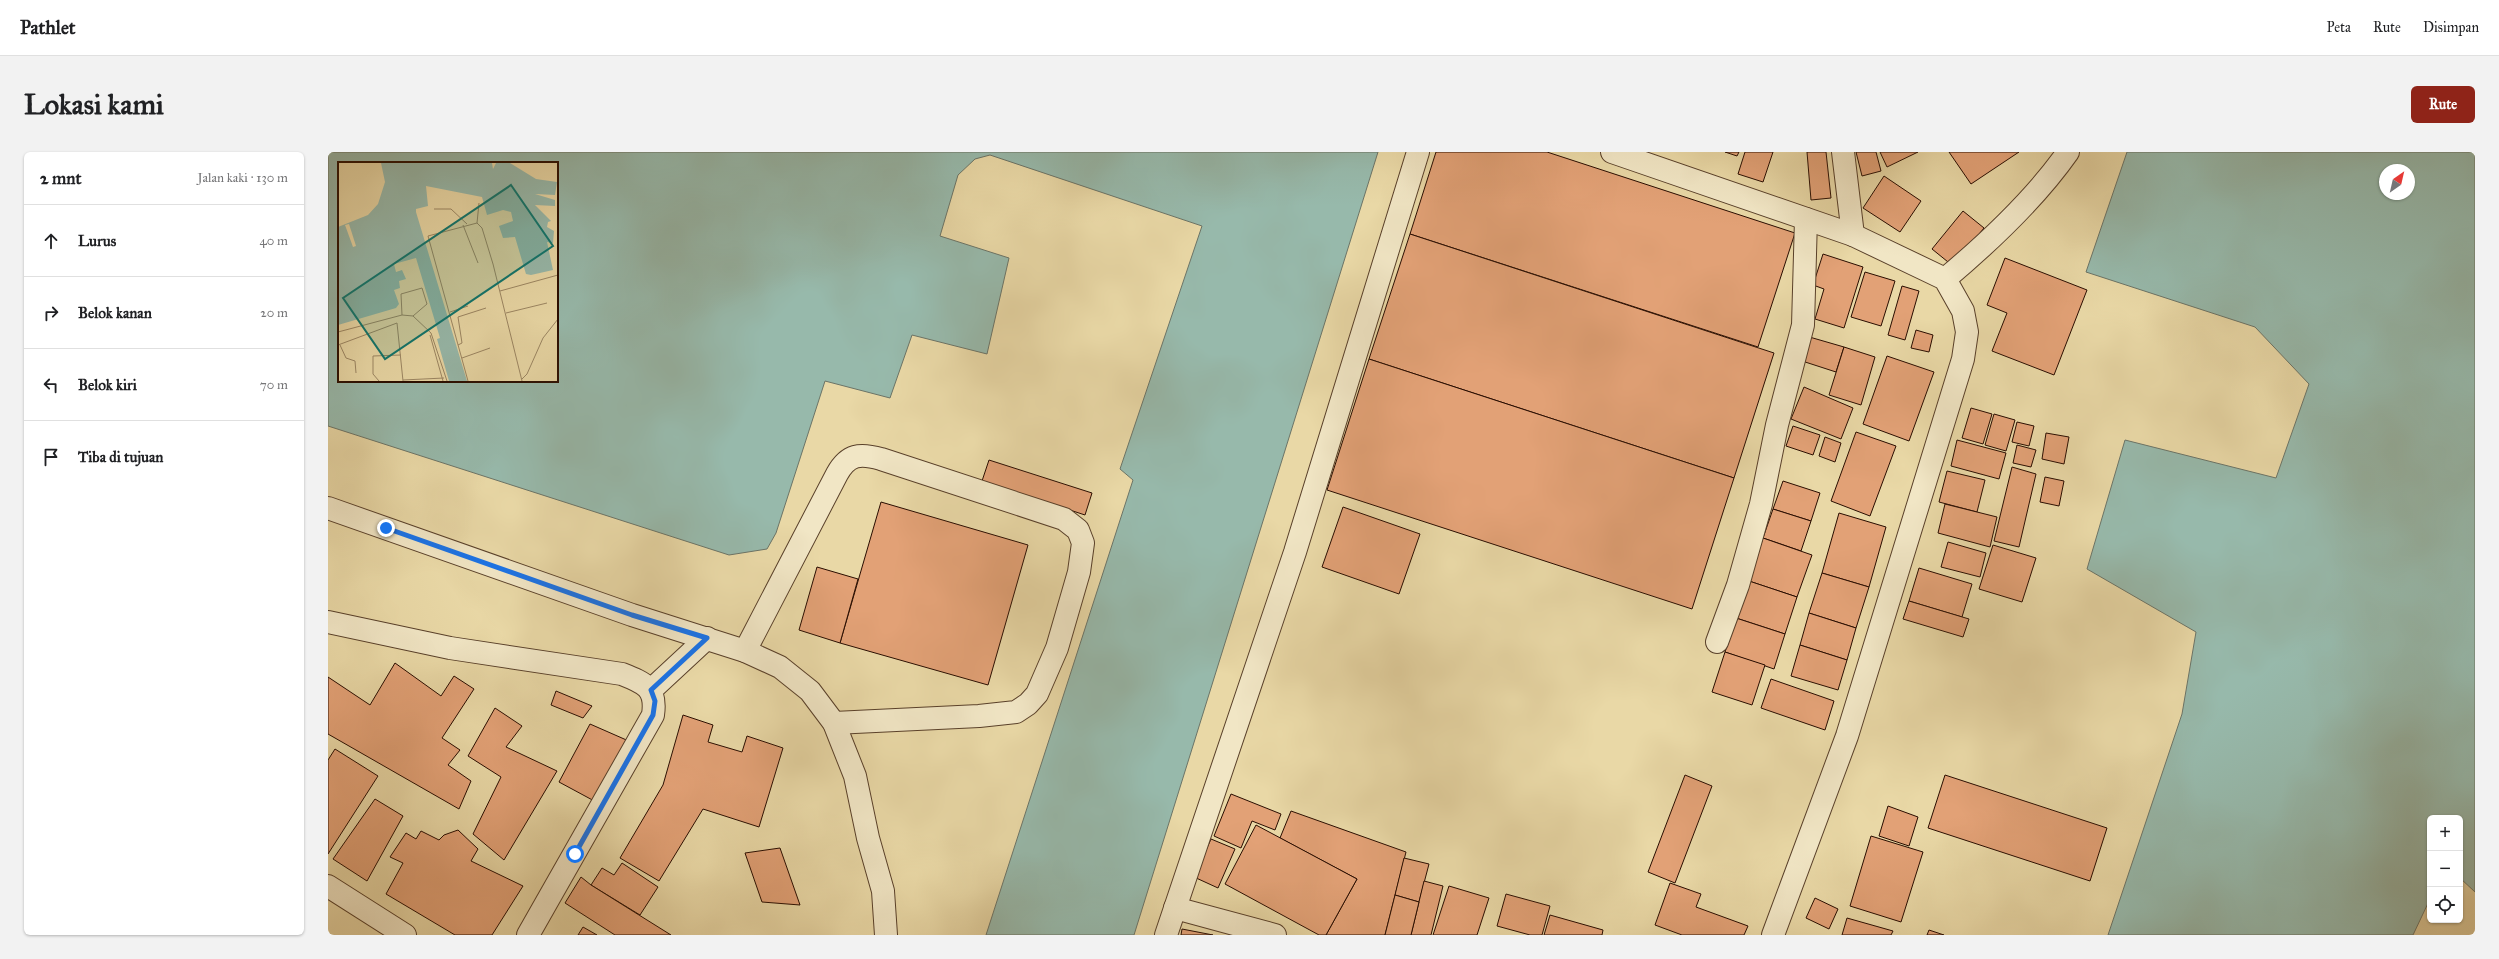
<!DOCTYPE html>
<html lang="id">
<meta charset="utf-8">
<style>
:root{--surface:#fff;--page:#f2f2f2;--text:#202124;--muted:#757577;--line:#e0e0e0;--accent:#8f2418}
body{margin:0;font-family:"IM FELL Great Primer",serif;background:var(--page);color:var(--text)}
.controls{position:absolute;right:12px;bottom:12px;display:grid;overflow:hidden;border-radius:6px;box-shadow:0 1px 3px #0004}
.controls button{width:36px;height:36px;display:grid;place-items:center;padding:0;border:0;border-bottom:1px solid var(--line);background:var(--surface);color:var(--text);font:20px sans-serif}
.compass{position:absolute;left:2051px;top:12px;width:36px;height:36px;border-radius:50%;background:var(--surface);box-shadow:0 1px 3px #0004;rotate:34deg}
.stop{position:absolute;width:12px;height:12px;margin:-9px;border:3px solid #1a73e8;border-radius:50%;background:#fff}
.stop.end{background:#1a73e8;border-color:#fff;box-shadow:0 1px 4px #0008}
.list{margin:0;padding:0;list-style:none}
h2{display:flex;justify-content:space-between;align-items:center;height:52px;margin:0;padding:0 16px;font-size:17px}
h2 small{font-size:13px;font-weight:400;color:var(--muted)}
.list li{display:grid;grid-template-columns:26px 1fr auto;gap:12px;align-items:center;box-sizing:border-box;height:72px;padding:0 16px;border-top:1px solid var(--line)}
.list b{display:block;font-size:15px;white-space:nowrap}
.list em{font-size:13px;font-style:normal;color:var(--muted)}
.icon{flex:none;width:22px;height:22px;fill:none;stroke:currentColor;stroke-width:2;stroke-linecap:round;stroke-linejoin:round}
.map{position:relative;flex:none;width:2147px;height:783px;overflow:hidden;border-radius:6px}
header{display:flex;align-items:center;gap:24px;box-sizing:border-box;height:56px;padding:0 20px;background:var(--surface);border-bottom:1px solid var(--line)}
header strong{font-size:19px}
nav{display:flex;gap:22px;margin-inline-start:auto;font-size:14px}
.intro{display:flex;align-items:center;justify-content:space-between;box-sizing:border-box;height:96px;padding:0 24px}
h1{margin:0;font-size:28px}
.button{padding:10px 18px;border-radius:6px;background:var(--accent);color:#fff;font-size:14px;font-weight:700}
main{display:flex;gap:24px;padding:0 24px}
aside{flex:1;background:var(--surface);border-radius:6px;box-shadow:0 1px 3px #0004}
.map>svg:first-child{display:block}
.water{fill:#97b9ab;stroke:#6b7467;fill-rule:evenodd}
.building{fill:#e2a176;stroke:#290d00}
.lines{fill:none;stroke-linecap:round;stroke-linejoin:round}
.minor-casing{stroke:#59402a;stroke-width:24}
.minor{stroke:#f1e6c5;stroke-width:22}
.route{stroke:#1a73e8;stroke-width:5}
.inset-road{fill:none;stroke:#9c8764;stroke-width:1}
.view{fill:#0f766e;fill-opacity:0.15;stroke:#0f766e;stroke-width:2}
.inset-edge{fill:none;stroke:#290d00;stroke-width:2}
</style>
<header>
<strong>Pathlet</strong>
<nav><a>Peta</a><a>Rute</a><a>Disimpan</a></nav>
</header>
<div class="intro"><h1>Lokasi kami</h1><a class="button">Rute</a></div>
<main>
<aside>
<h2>2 mnt<small>Jalan kaki · 130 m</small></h2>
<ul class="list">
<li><svg class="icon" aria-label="ahead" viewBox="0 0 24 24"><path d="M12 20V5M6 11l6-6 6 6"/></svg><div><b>Lurus</b></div><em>40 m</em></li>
<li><svg class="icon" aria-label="right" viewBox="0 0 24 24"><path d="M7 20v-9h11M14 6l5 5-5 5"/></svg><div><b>Belok kanan</b></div><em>20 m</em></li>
<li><svg class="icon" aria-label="left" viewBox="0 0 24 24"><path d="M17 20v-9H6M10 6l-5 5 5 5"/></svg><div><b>Belok kiri</b></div><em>70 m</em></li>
<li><svg class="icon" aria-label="arrive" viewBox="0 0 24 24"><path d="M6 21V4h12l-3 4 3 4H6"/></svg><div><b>Tiba di tujuan</b></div></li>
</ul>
</aside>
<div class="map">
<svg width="2147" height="783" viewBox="0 0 2147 783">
<rect width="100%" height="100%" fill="#e9d8a6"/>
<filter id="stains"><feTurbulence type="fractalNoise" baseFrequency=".005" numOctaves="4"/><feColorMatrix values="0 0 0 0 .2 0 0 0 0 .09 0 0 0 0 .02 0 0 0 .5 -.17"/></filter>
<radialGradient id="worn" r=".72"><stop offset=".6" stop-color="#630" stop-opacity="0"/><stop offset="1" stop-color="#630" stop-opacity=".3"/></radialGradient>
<!-- water -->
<g class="water">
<path d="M0,0h1050l-244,783h-148l147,-455 -13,-11 82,-243 -212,-71 -15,4 -17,16 -18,61 69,22 -22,96 -75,-19 -22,63 -65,-17 -49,152 -9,16 -38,6 -401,-129zM11,11h218v218h-218z"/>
<path d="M1799,0h348v740l-15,-14v-60h-30v81l-17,36h-305l74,-221 14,-82 -109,-63 38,-129 151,38 33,-94 -54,-57 -169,-55zM2057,18h24v24h-24z"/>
</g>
<!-- building -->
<g class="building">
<path d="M1108,0h111l248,81 -37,114 -348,-113z"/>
<path d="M1397,0h14l-2,4z"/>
<path d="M1417,0h28l-10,30 -25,-8z"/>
<path d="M1479,0h19l5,46 -20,2z"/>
<path d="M1528,0h20l5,19 -19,5z"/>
<path d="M1552,0h38l-31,15z"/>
<path d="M1621,0h70l-48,32z"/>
<path d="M1556,24l37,25 -21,31 -37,-24z"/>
<path d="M1635,59l21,17 -31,38 -21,-17z"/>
<path d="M1082,82l364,119 -40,125 -365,-119z"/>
<path d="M1495,102l40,13 -19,61 -29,-9 9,-30 -11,-4z"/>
<path d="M1677,106l82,32 -33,85 -62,-24 15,-38 -20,-8z"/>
<path d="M1537,120l30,9 -14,45 -30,-9z"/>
<path d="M1574,134l17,5 -14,49 -17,-5z"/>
<path d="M1588,178l17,5 -4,17 -18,-4z"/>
<path d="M1478,184l38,11 -8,25 -37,-12z"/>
<path d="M1516,195l31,10 -14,48 -32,-10z"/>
<path d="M1559,204l47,16 -25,69 -46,-17z"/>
<path d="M1041,207l365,119 -42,131 -365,-119z"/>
<path d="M1476,235l49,21 -12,31 -50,-20z"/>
<path d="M1643,256l21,6 -9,30 -21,-6z"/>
<path d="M1666,262l21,6 -9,31 -21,-6z"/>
<path d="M1689,270l17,4 -5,20 -17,-4z"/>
<path d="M1465,274l27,9 -7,20 -27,-9z"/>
<path d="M1528,280l40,14 -26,70 -39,-15z"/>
<path d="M1718,281l23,4 -5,27 -22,-5z"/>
<path d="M1497,285l16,6 -6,19 -16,-6z"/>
<path d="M1629,288l49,13 -7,26 -48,-13z"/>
<path d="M1689,293l19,5 -5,17 -18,-4z"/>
<path d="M661,308l103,33 -7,22 -103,-34z"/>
<path d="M1684,315l24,7 -17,73 -25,-6z"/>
<path d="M1619,319l38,9 -8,32 -38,-10z"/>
<path d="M1717,325l19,4 -5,25 -19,-4z"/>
<path d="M1455,329l37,12 -9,28 -38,-12z"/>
<path d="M553,350l147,43 -40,140 -148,-42z"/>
<path d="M1617,352l52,13 -7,30 -52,-14z"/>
<path d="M1015,355l77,27 -21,60 -77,-27z"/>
<path d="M1445,357l38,12 -10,30 -38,-13z"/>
<path d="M1511,361l47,14 -17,60 -47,-14z"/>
<path d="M1435,386l49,17 -15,42 -48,-16z"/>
<path d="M1620,390l38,11 -6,24 -39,-10z"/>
<path d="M1665,393l43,13 -14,44 -43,-13z"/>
<path d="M489,415l41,12 -18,64 -41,-13z"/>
<path d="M1591,416l53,16 -10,33 -53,-16z"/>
<path d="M1494,421l47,14 -13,41 -47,-15z"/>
<path d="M1421,429l48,16 -12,37 -49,-16z"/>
<path d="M1581,449l60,18 -6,18 -60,-18z"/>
<path d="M1481,461l47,15 -9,32 -47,-15z"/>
<path d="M1408,466l49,16 -11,35 -49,-17z"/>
<path d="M1472,493l47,15 -9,30 -47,-14z"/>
<path d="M1397,500l40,13 -13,40 -40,-13z"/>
<path d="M67,511l46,33 13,-20 20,13 -32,49 18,12 -12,15 23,16 -12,28 -131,-75v-57l42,28z"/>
<path d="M1443,527l63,22 -9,29 -64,-22z"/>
<path d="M228,539l36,15 -9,12 -32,-13z"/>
<path d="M167,556l27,18 -16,21 51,24 -53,89 -31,-26 28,-57 -33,-21z"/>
<path d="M355,563l30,10 -5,17 34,10 5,-16 36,12 -24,79 -56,-18 -44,72 -39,-23 43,-73z"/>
<path d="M262,572l41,18 -33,61 -39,-21z"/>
<path d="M7,597l43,27 -50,78v-94z"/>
<path d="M1357,623l27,11 -37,97 -27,-11z"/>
<path d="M1617,623l162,53 -17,53 -162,-53z"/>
<path d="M903,642l50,20 -6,16 -23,-9 -11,27 -27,-12z"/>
<path d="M47,647l28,17 -36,65 -34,-22z"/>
<path d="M1560,654l30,11 -9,29 -30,-10z"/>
<path d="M963,659l115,41 -21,83h-59l31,-56 -77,-41z"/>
<path d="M928,673l101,54 -31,56h-7l-94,-51z"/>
<path d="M130,678l20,19 -7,12 52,25 -31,49h-37l-69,-41 17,-31 -13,-6 16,-24 10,6 5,-8 18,9 5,-5z"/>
<path d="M1543,684l52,16 -22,70 -51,-16z"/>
<path d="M883,687l24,10 -17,39 -24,-11z"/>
<path d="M452,696l20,57 -38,-3 -17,-49z"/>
<path d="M1076,706l25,6 -10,38 -24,-7z"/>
<path d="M294,711l36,24 -18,28 -49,-30 11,-17 12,7z"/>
<path d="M253,725l10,8 80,50h-56l-50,-32z"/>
<path d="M1096,729l19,5 -12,49h-20z"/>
<path d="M1342,731l31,11 -5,13 52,19 -4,9h-62l-27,-10z"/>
<path d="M1121,734l40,12 -12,37h-44z"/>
<path d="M1178,742l44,12 -8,29h-12l-33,-9z"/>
<path d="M1067,743l24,7 -8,33h-26z"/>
<path d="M1487,746l23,11 -9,20 -23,-11z"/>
<path d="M1222,763l53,15 -1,5h-58z"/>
<path d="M1519,766l46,13 -2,4h-49z"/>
<path d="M255,775l14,8h-19z"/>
<path d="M854,777l31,6h-32z"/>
<path d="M1601,778l15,5h-17z"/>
</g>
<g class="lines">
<defs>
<g id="minor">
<path d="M1284,0l241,83 92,44 18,32 4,21 -4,27 -116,377 -74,199"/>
<path d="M1515,0l10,83"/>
<path d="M1617,127c44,-37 90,-80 123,-127"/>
<path d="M0,356l304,107 113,36 35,16 30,24 24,32 21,53 13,62 15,53 3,44"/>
<path d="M0,470l122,26 172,26c23,9 35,14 31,41l-125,220"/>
<path d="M1389,490l21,-57 23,-81 16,-79 26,-100 3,-106"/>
<path d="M417,499l92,-177c11,-20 23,-21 44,-15l183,60 14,11 5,13 -4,29 -22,76 -20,46 -9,10 -12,8 -37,4 -145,7"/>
<path d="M323,538l56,-52"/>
<path d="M0,734l77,49"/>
<path d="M847,756l100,27"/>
<path d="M838,783l129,-383 123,-400"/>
</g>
</defs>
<!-- minor casing -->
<use href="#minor" class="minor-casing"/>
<!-- minor -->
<use href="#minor" class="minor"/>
</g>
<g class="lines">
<!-- route -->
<path class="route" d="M58,376l246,87 75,23 -56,52 4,11 -2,14 -78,139"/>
</g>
<!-- overview -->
<g transform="translate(10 10)">
<rect width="220" height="220" fill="#e9d8a6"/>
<path d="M43,1h111l1,6 3,-6h14l26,16 21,3 -2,13 -20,-1 20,6v6l-20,-1 16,16 -3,1 -1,5 7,4 -1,12 -6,-1 6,28 -22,5 -5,-1 -11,-37 -12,1 -4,-12 14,-5 -2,-9 -8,-2 -16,5 -5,-18 -56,-11 2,20 -12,3v3l51,169h-18l-12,-42 3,-1 -24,-80 -22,6 2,8 6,-2 4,9 -7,2 1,7 -6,2 5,14 -3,4 -58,17v-98l30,-12 10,-11 7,-22z" fill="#97b9ab"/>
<path d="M11,62l7,22 -3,1 -8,-22z" fill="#e9d8a6"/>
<path class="inset-road" d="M96,47h17l16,15M139,61l2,-20M125,63l15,38M162,129l58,-16M112,150l18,-6M168,151l41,-10M64,153l-1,-21 21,-6 5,16 -14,12M0,170l64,-17 11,1 18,17 16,48M92,173l13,46M0,183l59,-22 6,58M2,183l6,13 9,3 1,12M120,183l4,-2 -4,-26 28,-9M124,196l28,-10M184,217l5,-5 16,-36 15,-19M65,218l41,-2M41,219l-6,-7v-18l28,-1M130,219l-40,-145 49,-13 5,5 11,36 29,117"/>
<path class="view" d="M173,23l42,61 -168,113 -42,-61z"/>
<rect width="220" height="220" class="inset-edge"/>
</g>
<rect width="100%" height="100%" filter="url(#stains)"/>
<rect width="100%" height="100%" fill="url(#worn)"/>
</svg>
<div class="controls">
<button>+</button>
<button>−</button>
<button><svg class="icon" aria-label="locate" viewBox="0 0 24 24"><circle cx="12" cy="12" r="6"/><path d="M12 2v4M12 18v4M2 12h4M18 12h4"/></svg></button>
</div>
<svg class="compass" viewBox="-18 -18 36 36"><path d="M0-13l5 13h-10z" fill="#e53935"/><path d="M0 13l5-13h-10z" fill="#757577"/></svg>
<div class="stop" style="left:247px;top:702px"></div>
<div class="stop end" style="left:58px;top:376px"></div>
</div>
</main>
